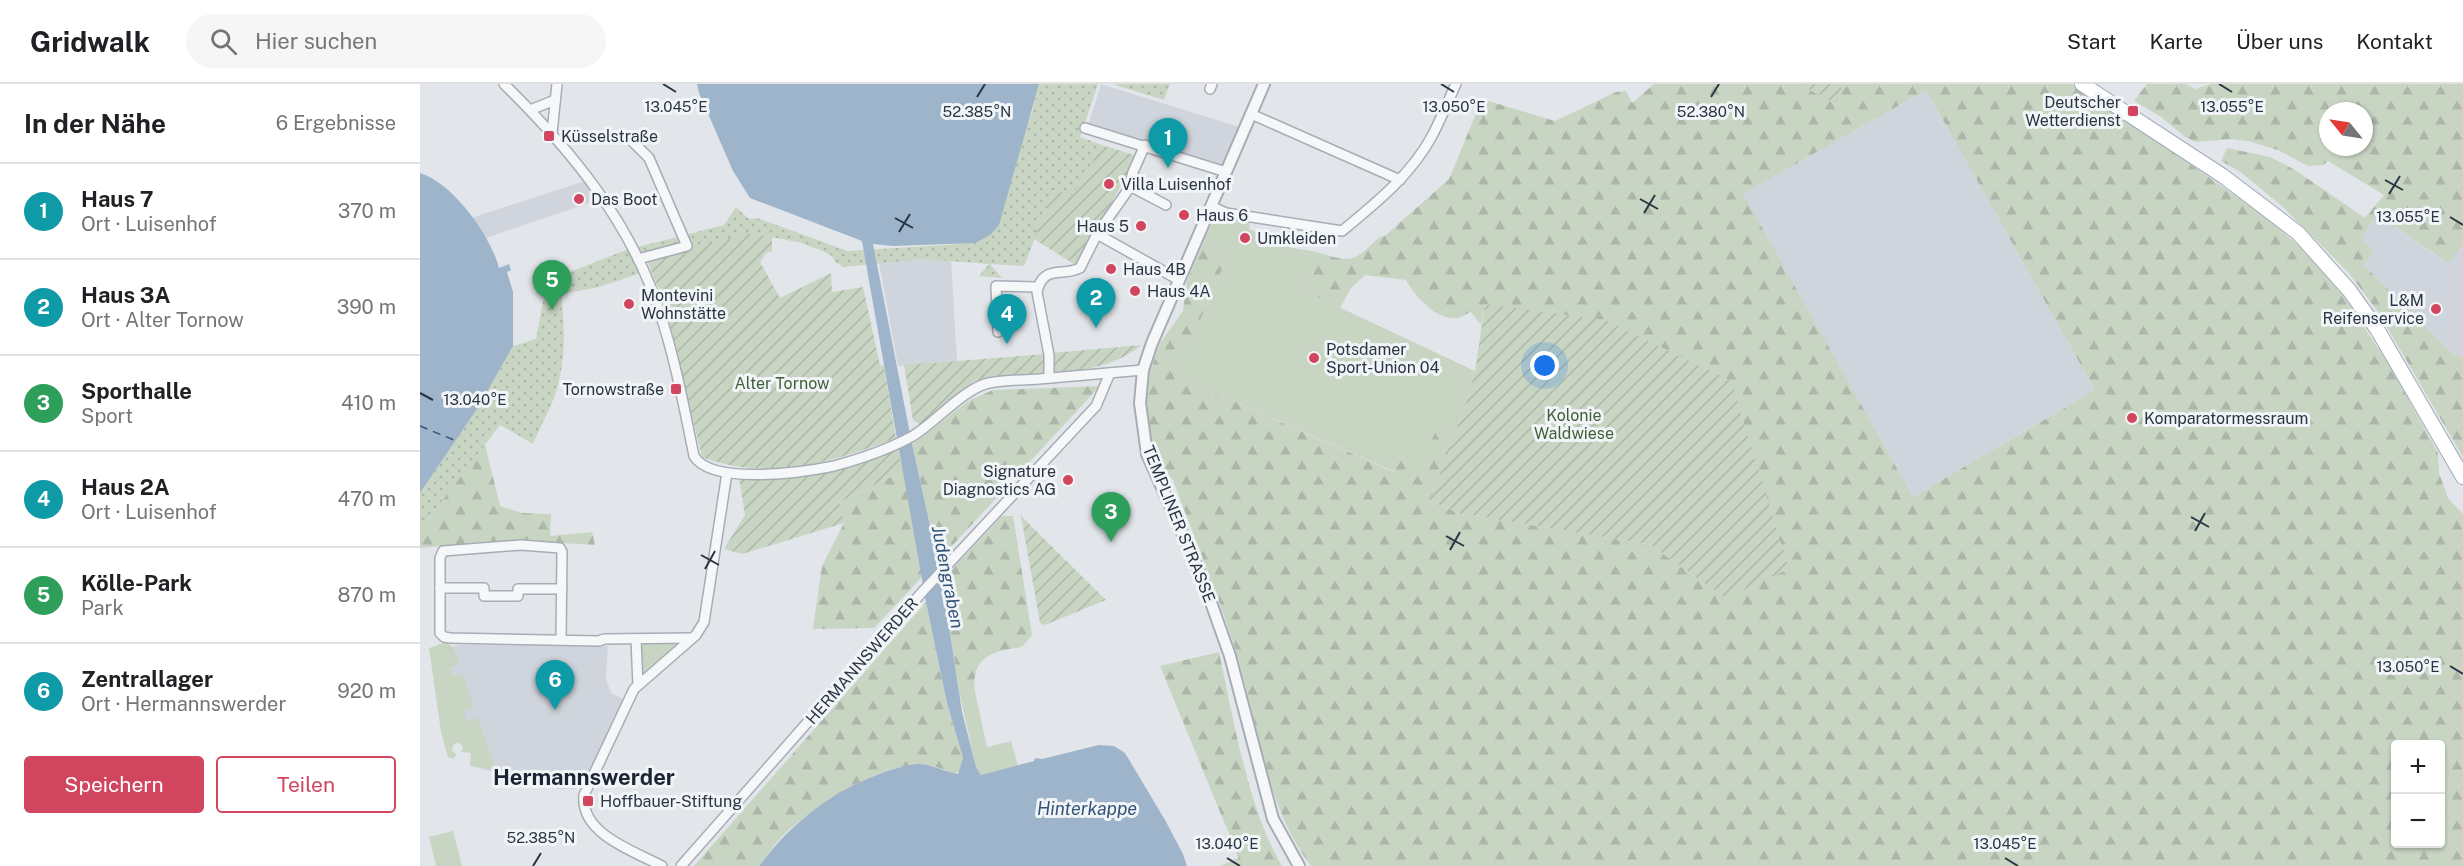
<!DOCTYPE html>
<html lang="de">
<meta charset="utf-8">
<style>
:root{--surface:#fff;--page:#f6f6f6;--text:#202124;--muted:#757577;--line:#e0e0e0;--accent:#d1465e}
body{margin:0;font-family:"Public Sans",sans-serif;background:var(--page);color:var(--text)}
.controls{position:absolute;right:18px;bottom:18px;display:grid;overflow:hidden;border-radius:6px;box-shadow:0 2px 4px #0004}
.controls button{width:54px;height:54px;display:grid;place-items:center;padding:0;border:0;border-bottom:2px solid var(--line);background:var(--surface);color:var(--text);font:30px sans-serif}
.compass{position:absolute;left:1899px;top:18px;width:54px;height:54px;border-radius:50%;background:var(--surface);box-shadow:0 2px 4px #0004;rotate:300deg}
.you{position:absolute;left:1125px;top:282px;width:21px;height:21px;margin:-15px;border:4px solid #fff;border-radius:50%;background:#1a73e8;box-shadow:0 0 0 9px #1a73e833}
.badge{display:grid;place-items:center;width:39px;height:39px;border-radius:50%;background:var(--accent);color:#fff;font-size:20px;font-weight:700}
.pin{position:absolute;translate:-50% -50px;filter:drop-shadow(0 2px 3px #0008)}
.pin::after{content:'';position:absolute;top:32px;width:21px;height:18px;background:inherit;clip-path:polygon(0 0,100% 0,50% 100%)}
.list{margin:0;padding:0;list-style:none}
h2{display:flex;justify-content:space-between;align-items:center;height:78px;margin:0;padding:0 24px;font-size:26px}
h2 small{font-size:20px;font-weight:400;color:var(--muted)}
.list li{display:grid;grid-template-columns:39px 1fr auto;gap:18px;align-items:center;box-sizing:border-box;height:96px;padding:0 24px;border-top:2px solid var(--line)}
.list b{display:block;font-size:22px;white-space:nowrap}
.list p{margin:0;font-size:20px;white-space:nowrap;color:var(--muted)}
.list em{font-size:20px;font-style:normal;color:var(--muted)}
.actions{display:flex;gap:12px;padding:18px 24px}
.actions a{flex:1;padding:14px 0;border:2px solid var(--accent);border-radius:6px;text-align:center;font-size:21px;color:var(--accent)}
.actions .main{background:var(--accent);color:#fff}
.icon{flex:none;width:33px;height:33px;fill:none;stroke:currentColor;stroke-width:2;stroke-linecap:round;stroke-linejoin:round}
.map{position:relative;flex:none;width:2043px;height:782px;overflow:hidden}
header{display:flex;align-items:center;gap:36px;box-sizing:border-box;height:84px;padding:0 30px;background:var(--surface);border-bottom:2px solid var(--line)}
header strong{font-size:28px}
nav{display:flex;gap:33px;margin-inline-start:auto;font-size:21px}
.search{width:420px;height:54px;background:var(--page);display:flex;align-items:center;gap:15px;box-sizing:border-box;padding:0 21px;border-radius:33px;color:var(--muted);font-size:22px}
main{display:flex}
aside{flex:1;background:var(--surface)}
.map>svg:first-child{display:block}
.built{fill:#d0d5dd}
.grass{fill:#c8d5c3}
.forest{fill:url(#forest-firs);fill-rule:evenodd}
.park{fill:url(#park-dots)}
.garden{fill:url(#garden-furrows)}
.water{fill:#9db4cb}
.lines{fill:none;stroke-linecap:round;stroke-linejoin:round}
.ferry{stroke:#335378;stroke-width:1.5;stroke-dasharray:8 6;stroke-linecap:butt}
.minor-casing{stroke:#a7adb5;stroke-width:12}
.tertiary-casing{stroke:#a7adb5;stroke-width:14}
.primary-casing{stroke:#a1aab7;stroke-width:16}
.minor{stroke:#f5f7f9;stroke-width:9}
.tertiary{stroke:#f5f7f9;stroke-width:10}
.primary{stroke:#fff;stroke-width:14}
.ticks{fill:none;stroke:#2a3443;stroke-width:2}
.poi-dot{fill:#d1465e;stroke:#f2f5f8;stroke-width:2}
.labels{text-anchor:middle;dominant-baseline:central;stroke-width:6;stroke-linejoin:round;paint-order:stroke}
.poi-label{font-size:16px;fill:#2a3443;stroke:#f2f5f8;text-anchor:start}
.park-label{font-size:16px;fill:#3f5f37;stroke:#f2f5f8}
.street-label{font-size:16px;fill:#2a3443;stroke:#f2f5f8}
.water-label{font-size:18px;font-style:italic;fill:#335378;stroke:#f2f5f8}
.district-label{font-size:22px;font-weight:bold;fill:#1c2534;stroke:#f2f5f8}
.ticks-label{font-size:15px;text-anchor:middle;fill:#2a3443;stroke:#f2f5f8;stroke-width:6;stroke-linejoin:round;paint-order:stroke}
</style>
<header>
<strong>Gridwalk</strong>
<div class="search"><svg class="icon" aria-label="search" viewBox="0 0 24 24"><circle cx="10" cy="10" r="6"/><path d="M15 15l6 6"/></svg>Hier suchen</div>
<nav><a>Start</a><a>Karte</a><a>Über uns</a><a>Kontakt</a></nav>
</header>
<main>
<aside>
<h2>In der Nähe<small>6 Ergebnisse</small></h2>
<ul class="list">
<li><span class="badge" style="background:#0f9aa8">1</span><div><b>Haus 7</b><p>Ort · Luisenhof</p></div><em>370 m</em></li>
<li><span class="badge" style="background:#0f9aa8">2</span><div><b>Haus 3A</b><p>Ort · Alter Tornow</p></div><em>390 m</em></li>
<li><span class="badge" style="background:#2e9e5b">3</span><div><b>Sporthalle</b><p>Sport</p></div><em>410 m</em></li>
<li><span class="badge" style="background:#0f9aa8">4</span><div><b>Haus 2A</b><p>Ort · Luisenhof</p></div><em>470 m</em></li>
<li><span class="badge" style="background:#2e9e5b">5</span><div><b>Kölle-Park</b><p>Park</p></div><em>870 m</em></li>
<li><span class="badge" style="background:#0f9aa8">6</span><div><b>Zentrallager</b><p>Ort · Hermannswerder</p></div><em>920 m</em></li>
</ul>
<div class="actions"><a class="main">Speichern</a><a>Teilen</a></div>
</aside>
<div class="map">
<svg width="2043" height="782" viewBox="0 0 2043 782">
<defs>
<pattern id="forest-firs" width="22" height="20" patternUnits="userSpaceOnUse" patternTransform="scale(1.5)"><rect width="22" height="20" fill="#c8d5c3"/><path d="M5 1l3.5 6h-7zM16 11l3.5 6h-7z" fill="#acb7a9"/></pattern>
<pattern id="park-dots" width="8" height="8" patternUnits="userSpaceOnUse" patternTransform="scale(1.5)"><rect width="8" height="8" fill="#c8d5c3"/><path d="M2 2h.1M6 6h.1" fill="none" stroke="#acb7a9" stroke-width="1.8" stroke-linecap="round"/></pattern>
<pattern id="garden-furrows" width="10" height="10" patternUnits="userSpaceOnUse" patternTransform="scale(1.5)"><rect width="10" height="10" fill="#c8d5c3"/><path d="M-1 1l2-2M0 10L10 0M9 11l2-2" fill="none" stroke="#acb7a9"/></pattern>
</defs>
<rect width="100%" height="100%" fill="#e2e6eb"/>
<!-- built -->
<g class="built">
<path d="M681,0l138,43 -18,39 -133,-40z"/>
<path d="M1506,6l169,300 -182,107 -171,-303z"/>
<path d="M165,97l13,19 -112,38 -15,-20z"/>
<path d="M1956,130l71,49 16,-19v113l-10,-3 -89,-89 -2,-26z"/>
<path d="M502,175l29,2 6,100 -59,5 -19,-104z"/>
<path d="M44,561l144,1 -2,33 5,14 13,6 -42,86 -7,4h-17l-83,-22 -35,-103 16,-3 -2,-15z"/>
</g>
<!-- grass -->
<g class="grass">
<path d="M796,130l14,7 20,1 -1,7 43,19 20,3 2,17 -7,24 168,79 -9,32 -32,86 -258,-113 53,-123 -25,-12z"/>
<path d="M26,558l8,6 5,16 -9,3 3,9 9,-3 12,34 -10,4 3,10 11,-3 18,52 -26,-4 1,-13 -10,-1 2,-5 -4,-4 -5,1 -2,6 5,5 -4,4 -5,-2 -7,-25 -12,-84z"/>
<path d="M218,558h41l1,1 -37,32 -3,-2z"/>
<path d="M555,608l12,55 24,-6 7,25 -37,9 -5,-8 -16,-71z"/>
<path d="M33,747l9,35h-26l-7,-29z"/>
</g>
<!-- forest -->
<g class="forest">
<path d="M1234,0h145l39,21 4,-21h230l112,76 76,53 36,30 40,42 54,81 48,87 1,20 9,25 15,16v352h-1152c-46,-60 -53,-143 -75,-214 -18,-58 -42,-115 -63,-172l-10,-8 -14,-32 -5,-20 1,-33 15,-44 23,-32 4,-30 17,-40 25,12 -53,123 218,96 8,-18 20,8 15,-34 17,9 -24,64 29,12 192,32 74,53 -240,-294 -4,21 -10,-13c-4,1 -9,5 -13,6 -22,3 -43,-22 -52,-38l-41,-5 -14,13 -11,20 -33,-16 7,-24 -2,-17c14,3 34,13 47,4 12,-7 12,-15 27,-20l63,-56 33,-80 73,22 61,-29 10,-1 6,12zM1506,6l169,300 -182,107 -170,-303zM1976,660h44v100h-44z"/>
<path d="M1727,0h39l9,5 16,-5h252v160l-15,19 -72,-49 -14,25 11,12 -9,14 89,89 10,3v100l-85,-145 -30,-40 -63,-63 -43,-36 -21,-12 6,-13 43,9 25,13 70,48 19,-23 -56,-34 -5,4 -15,1 -30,-16 -30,-9 -18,-2 -35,3 -11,-6 -24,-20 -26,-15zM1908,27h36v36h-36z"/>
<path d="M680,302l-162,175 -26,-117 58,-44 23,-10z"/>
<path d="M65,360l15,62 22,7 29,1 -1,22 42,-4 3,13 -69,-4 -44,1 -62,6v-18z"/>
<path d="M483,387l19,106 -48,51 -61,1 9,-63 22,-43 -5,-21z"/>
<path d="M582,432h11l19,119 -9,11c-6,3 -12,2 -19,4 -24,5 -32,20 -29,42l-15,4 -18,-116z"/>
<path d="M506,518l21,101 16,55 -2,11 -6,5c-13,-5 -27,-11 -40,-9 -41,3 -92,37 -123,62 -12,10 -24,26 -33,39h-65z"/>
<path d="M799,568c14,65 29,157 63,214h-62l19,-8 -79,-192z"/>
</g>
<!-- park -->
<g class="park">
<path d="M619,0h59l-18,53 22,8 -29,51 -19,-6 -30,76 -34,-2 12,14 -23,-2 10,-12 -67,-5 -78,8 -8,-4 -4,-7 -9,-5 -25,-9 -33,-6 -118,24 -9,14 -39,13 -38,7c4,34 5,65 -5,98 -6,18 -16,35 -23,52l-33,-19 -80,105v-37l59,-87 34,-60 23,-7 11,-58 79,-31 98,-25 12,-18 13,12 8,-1 91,33 127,-8 56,-128z"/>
<path d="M692,0h58l-6,16z"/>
</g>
<!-- garden -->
<g class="garden">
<path d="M1379,0h43l-4,21z"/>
<path d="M682,61l35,11 -60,110 -43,-27 20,-49 19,5z"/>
<path d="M328,150l24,3v14l-6,2 -6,9 20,36 51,-25 1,19 31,-5 17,78 4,1 12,72c-61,24 -130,44 -194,19l-36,-149 -19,-48z"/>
<path d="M1065,220l120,16 126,61 58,188 -64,29 -74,-53 -192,-32 -29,-12 36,-98 9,-32z"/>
<path d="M722,261c-29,22 -54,24 -88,28l-2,-20z"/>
<path d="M626,270l1,19 -73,8 -53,44 -8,-5 -9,-55z"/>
<path d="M478,364l5,23 -64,31 5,21 -102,31 -18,-5 21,-34 -6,-38c29,1 60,2 88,-5 25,-5 48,-15 71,-24z"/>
<path d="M601,432l85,84 -61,25 -5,-2z"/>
</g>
<!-- water -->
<g class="water">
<path d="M277,0h342l-40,141 -9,10 -15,8 -82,3 -20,-2 39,200 30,136 20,132 14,55 5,8 53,-14 1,-3 7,1 57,-14 15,1 11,7 40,67 18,34 4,12h-428c32,-43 73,-75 123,-93 11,-4 24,-8 36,-9 15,0 26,8 40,10l5,-16 -16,-55 -21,-101 -64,-361 -112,-43 -17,-27 -34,-78z"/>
<path d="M0,89c33,10 71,63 79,95l10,-4 2,6 -4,2 6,20v54l-34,60 -59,87z"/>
</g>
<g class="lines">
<!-- ferry -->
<path class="ferry" d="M0,342l34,14"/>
<defs>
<g id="minor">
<path d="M84,0c66,65 126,137 155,226 16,48 25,97 35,146 18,30 111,16 140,10 26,-7 53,-16 77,-29 23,-13 53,-49 78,-54 16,-3 34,-3 50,-4 35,-3 70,-6 104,-9"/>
<path d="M790,5l2,-5"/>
<path d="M110,26l25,-10"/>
<path d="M831,30l149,66"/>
<path d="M665,44l141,44"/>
<path d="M132,49l5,-49"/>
<path d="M211,56l18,18 38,88 -49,13"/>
<path d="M710,102l36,19"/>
<path d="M791,122l15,7 116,18c34,-28 69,-56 90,-95 9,-17 16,-35 24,-52"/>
<path d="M677,150l31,-44 5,-18 12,-27"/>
<path d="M578,248l-2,-46 42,1"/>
<path d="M629,294v-23l-12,-63c6,-28 26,-15 43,-24l17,-34 82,46"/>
<path d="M20,504h44v8h34v-7h44"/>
<path d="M216,555l2,46"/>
<path d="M141,556l1,-88 -2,-4 -39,-3 -78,6 -3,7v75l4,4 6,1c49,1 99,2 149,3l5,-2 88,-1"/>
<path d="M242,782c-28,-15 -82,-32 -78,-71l50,-106 62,-54 8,-13 23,-149"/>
<path d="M261,782l243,-276 172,-184 14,-33"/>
</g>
<path id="tertiary" d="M844,0l-112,259 -9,27 -3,33 7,51 56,126 27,76 43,163 26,47"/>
<path id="primary" d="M1662,0l141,92 75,57 51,57 28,39 86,148"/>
</defs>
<!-- minor casing -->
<use href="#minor" class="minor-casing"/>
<!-- tertiary casing -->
<use href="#tertiary" class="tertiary-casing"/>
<!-- primary casing -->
<use href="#primary" class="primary-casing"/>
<!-- minor -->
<use href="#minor" class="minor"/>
<!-- tertiary -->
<use href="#tertiary" class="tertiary"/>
<!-- primary -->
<use href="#primary" class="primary"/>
</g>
<!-- ticks -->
<path class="ticks" d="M243,0l13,8M1021,0l13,8M1799,0l13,8M557,13l8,-13M1291,13l8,-13M1965,96l18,10M1969,110l11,-18M1220,115l18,10M1224,129l11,-18M2030,133l13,8M475,134l18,10M479,148l11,-18M0,309l13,7M1771,433l18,10M1775,447l10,-18M1026,452l18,10M1030,466l10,-18M281,471l18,10M285,485l10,-18M2030,582l13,8M807,774l13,8M1585,774l13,8M113,782l8,-13"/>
<!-- markers -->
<g class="poi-dot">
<rect x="1707" y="21" width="12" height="12" rx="3"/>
<rect x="123" y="46" width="12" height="12" rx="3"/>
<circle cx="689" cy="100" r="6"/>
<circle cx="159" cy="115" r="6"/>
<circle cx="764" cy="131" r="6"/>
<circle cx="721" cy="142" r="6"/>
<circle cx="825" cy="154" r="6"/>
<circle cx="691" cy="185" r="6"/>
<circle cx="715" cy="207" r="6"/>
<circle cx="209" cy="220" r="6"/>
<circle cx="2016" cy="225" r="6"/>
<circle cx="894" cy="274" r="6"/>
<rect x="250" y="299" width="12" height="12" rx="3"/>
<circle cx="1712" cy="334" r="6"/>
<circle cx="648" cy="396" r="6"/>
<rect x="162" y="711" width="12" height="12" rx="3"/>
</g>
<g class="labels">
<!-- poi labels -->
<g class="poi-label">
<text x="1701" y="18" text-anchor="end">Deutscher<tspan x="1701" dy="18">Wetterdienst</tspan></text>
<text x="141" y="52">Küsselstraße</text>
<text x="701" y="100">Villa Luisenhof</text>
<text x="171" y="115">Das Boot</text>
<text x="776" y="131">Haus 6</text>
<text x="709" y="142" text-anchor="end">Haus 5</text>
<text x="837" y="154">Umkleiden</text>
<text x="703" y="185">Haus 4B</text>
<text x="727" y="207">Haus 4A</text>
<text x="221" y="211">Montevini<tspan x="221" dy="18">Wohnstätte</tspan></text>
<text x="2004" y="216" text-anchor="end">L&amp;M<tspan x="2004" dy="18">Reifenservice</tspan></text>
<text x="906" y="265">Potsdamer<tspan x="906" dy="18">Sport-Union 04</tspan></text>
<text x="244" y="305" text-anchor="end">Tornowstraße</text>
<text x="1724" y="334">Komparatormessraum</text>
<text x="636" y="387" text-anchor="end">Signature<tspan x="636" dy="18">Diagnostics AG</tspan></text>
<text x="180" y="717">Hoffbauer-Stiftung</text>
</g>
<!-- park labels -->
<g class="park-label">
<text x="362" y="299">Alter Tornow</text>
<text x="1154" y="331">Kolonie<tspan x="1154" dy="18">Waldwiese</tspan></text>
</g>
<!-- street labels -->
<g class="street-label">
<text transform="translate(759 440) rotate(68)">TEMPLINER STRASSE</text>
<text transform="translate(442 577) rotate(-49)">HERMANNSWERDER</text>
</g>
<!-- water labels -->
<g class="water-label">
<text transform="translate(528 493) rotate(79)">Judengraben</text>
<text x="667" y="724">Hinterkappe</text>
</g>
<!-- district labels -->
<g class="district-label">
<text x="164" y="693">Hermannswerder</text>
</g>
</g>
<g class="ticks-label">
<text x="256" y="28">13.045°E</text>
<text x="1034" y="28">13.050°E</text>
<text x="1812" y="28">13.055°E</text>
<text x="557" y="33">52.385°N</text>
<text x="1291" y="33">52.380°N</text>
<text x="1988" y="138">13.055°E</text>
<text x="55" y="321">13.040°E</text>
<text x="1988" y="588">13.050°E</text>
<text x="121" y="759">52.385°N</text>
<text x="807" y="765">13.040°E</text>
<text x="1585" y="765">13.045°E</text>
</g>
</svg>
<div class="controls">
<button>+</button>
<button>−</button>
</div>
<svg class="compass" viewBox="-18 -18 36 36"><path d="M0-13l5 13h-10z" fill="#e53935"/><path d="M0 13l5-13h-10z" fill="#757577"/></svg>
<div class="you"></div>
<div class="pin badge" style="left:748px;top:84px;background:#0f9aa8">1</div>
<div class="pin badge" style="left:676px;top:244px;background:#0f9aa8">2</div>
<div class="pin badge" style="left:691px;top:458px;background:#2e9e5b">3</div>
<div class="pin badge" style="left:587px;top:260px;background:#0f9aa8">4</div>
<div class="pin badge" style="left:132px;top:226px;background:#2e9e5b">5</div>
<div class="pin badge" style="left:135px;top:626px;background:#0f9aa8">6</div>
</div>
</main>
